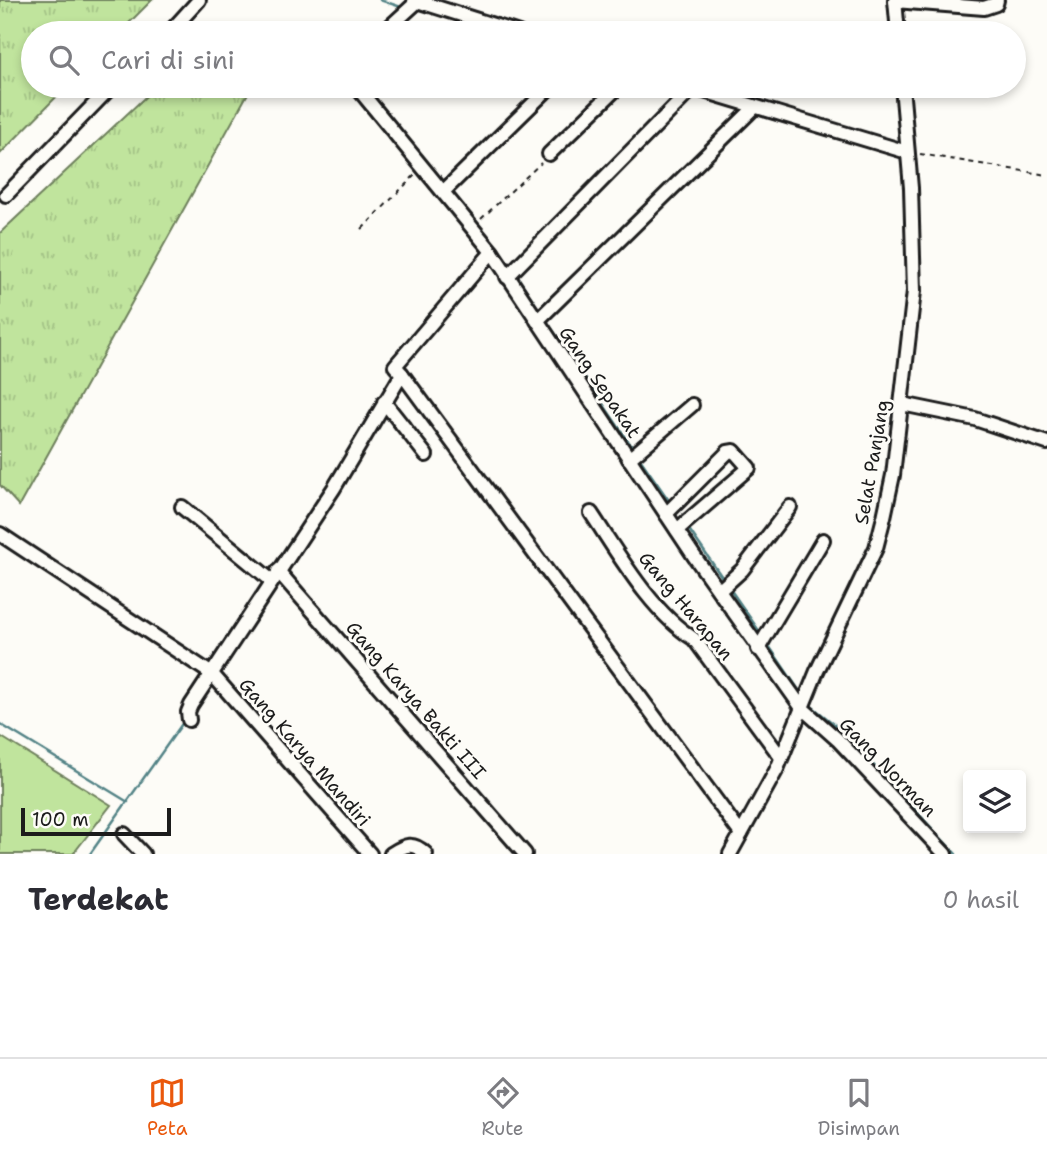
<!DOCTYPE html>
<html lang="id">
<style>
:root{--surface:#fff;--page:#f2f2f3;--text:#2b2b33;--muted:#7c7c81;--line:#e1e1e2;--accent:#ea580c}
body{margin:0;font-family:"Shantell Sans",sans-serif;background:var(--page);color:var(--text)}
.controls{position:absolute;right:21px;bottom:21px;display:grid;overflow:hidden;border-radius:7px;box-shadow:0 4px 10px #0003}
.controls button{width:63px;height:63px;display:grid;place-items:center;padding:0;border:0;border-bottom:2px solid var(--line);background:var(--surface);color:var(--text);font:35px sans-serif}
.scale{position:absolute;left:21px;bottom:18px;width:150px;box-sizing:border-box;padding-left:7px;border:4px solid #1c1c1c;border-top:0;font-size:19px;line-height:24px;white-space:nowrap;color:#1c1c1c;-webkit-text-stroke:5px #fdfcf7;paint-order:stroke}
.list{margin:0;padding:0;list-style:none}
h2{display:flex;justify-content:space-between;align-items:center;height:91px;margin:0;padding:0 28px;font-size:30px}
h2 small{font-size:23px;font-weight:400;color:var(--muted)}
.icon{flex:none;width:38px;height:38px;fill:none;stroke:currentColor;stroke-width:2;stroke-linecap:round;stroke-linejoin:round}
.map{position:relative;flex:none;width:1047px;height:854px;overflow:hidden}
.search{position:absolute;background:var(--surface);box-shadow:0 4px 10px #0003;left:21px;right:21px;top:21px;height:77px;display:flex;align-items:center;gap:18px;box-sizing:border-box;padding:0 24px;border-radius:38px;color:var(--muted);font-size:26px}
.sheet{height:203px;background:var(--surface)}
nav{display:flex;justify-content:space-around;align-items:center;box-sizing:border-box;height:98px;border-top:2px solid var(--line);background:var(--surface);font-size:19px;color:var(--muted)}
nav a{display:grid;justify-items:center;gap:4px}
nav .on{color:var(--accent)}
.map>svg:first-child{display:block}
.green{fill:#c0e49d;stroke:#6e805c;stroke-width:2}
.park{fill:url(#park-tufts);stroke:#6e805c;stroke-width:2}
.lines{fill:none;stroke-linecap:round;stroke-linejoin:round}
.stream{stroke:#528386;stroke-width:2.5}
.minor-casing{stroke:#1c1c1c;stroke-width:18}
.path{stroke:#1c1c1c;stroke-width:2;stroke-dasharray:5 5;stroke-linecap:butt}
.minor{stroke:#fdfcf7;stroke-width:12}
.labels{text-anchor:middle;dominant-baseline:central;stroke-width:6;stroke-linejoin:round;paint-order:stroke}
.street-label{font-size:19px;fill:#1c1c1c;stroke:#fdfcf7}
</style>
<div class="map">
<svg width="1047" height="854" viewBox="0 0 1047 854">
<defs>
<pattern id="park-tufts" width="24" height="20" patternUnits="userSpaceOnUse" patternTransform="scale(1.75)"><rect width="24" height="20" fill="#c0e49d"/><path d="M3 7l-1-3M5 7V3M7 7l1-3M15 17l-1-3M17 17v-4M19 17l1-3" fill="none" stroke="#a4c387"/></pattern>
</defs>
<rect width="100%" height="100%" fill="#fdfcf7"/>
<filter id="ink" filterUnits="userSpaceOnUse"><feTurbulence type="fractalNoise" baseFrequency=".0143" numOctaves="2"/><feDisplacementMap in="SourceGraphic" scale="14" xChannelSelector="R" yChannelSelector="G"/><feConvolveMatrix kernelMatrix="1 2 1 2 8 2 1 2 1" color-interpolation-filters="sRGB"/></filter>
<g filter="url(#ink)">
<!-- green -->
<path class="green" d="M0,736l111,69 -38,49h-73z"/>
<!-- park -->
<g class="park">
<path d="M0,0h152l-33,33h-86v53h34l-67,68z"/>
<path d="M157,86h95l-233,420 -19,-21v-252z"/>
</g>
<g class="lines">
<!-- stream -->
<g class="stream">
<path d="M380,0l24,8"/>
<path d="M390,118l56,67"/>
<path d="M450,191l11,14"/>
<path d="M515,273l25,38"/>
<path d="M546,320l89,131"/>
<path d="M638,456l32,46"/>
<path d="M688,528l36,52"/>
<path d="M730,589l32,46"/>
<path d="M767,643l36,53"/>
<path d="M809,704l30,24 117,126"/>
<path d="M0,724l128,78"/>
<path d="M90,854l94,-133"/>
</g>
<defs>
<g id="minor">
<path d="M414,0l105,33"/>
<path d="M895,0l3,33"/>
<path d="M895,1l89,7 12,-4 1,-4"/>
<path d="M169,33l30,-33"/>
<path d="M383,33l35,-32"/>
<path d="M356,86l136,166 202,304 108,152 36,32 107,114"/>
<path d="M687,86l220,66"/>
<path d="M549,154l70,-68"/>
<path d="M443,192l108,-106"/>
<path d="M6,195l106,-109"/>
<path d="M507,277l186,-189"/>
<path d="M537,321l218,-214"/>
<path d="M402,374l-7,-8 97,-114"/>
<path d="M384,402l42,53"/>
<path d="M902,404l73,15 72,24"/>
<path d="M629,459l63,-54"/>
<path d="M182,507l90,74"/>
<path d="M591,513c28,42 60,99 103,126l86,117"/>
<path d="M666,514l62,-62 6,-1 15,17 -72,62"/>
<path d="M0,534l212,140 158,180"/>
<path d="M278,571l247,283"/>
<path d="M719,591l23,-21 48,-63"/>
<path d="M758,649l65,-109"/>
<path d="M189,720l-1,-8 3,-7 143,-217 68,-114 339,460"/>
<path d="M124,834l19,20"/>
<path d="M391,854c14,-9 22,-13 35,0"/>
<path d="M730,854l47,-85 40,-98 59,-123 8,-31 9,-42 21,-184 -3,-103 -9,-102"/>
</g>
</defs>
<!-- minor casing -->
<use href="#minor" class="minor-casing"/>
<!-- path -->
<g class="path">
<path d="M920,154l127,21"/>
<path d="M481,219l60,-56"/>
<path d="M362,229l53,-54"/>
</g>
<!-- minor -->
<use href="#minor" class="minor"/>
</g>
</g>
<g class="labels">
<!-- street labels -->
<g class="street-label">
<text transform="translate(600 382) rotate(56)">Gang Sepakat</text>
<text transform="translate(872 462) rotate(-80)">Selat Panjang</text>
<text transform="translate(686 606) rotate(50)">Gang Harapan</text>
<text transform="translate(416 700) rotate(49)">Gang Karya Bakti III</text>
<text transform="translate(305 752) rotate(49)">Gang Karya Mandiri</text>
<text transform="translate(888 767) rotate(46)">Gang Norman</text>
</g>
</g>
</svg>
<div class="controls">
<button><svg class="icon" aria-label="layers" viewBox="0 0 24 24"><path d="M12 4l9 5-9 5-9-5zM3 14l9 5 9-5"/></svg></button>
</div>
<div class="scale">100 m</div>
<div class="search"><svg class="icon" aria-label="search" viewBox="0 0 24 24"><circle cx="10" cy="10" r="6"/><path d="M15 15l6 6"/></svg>Cari di sini</div>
</div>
<section class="sheet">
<h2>Terdekat<small>0 hasil</small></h2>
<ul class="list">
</ul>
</section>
<nav>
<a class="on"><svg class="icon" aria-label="map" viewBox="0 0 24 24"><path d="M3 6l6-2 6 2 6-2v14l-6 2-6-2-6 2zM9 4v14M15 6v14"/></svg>Peta</a>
<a><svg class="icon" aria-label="directions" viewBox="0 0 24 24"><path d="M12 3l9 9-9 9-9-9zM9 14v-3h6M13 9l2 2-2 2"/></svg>Rute</a>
<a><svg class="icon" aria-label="saved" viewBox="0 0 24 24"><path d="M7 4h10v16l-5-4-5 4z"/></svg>Disimpan</a>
</nav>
